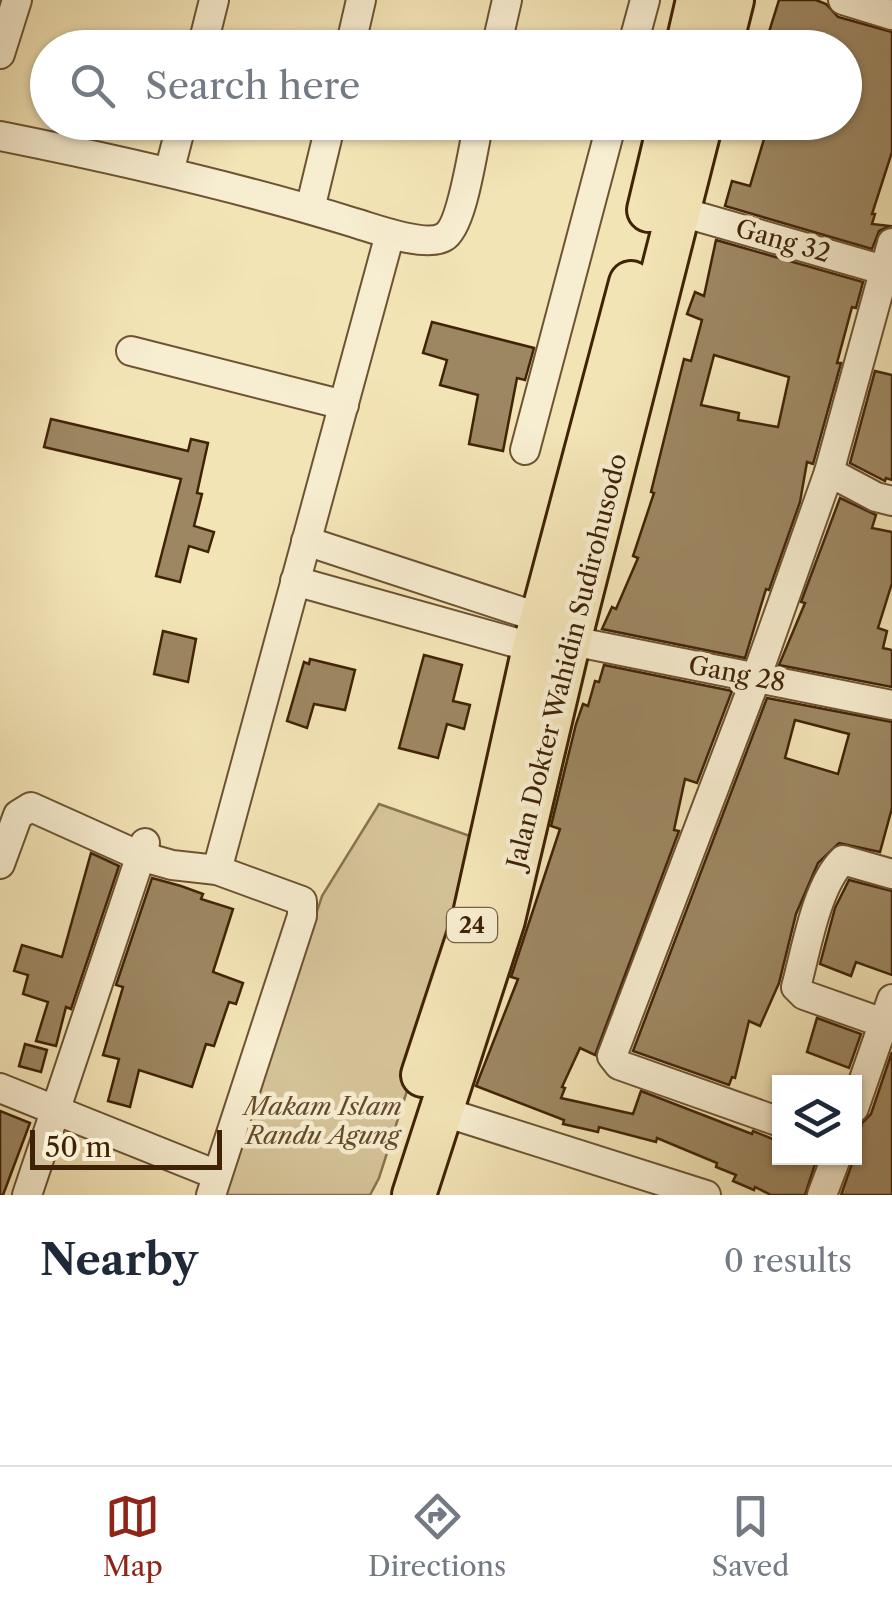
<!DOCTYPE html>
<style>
:root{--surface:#fff;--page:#f2f2f3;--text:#1f2937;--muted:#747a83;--line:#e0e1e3;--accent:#8f2418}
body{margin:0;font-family:"Libre Caslon Text",serif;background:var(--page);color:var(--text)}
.controls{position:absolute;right:30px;bottom:30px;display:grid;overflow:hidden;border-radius:0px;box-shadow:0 2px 8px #0004}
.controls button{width:90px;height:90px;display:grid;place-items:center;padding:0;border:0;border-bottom:2px solid var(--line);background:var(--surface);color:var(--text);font:50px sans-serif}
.scale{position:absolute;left:30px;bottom:25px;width:192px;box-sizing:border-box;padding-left:10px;border:5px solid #402306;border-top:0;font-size:28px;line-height:35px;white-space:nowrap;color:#402306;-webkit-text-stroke:8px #f7edd0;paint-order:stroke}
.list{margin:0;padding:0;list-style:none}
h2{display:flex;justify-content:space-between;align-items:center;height:130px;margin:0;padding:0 40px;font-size:42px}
h2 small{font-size:32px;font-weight:400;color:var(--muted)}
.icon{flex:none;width:55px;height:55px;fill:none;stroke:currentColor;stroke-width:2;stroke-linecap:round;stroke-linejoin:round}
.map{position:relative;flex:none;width:892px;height:1195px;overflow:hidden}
.search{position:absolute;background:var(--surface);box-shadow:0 2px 8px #0004;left:30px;right:30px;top:30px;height:110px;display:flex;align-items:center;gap:25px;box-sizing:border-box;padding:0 35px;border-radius:55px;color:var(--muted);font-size:38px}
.sheet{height:270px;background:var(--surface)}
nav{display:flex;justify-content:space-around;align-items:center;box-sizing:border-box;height:140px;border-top:2px solid var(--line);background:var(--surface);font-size:28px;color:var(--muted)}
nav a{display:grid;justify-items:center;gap:5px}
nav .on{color:var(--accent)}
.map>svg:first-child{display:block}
.green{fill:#d5c398;stroke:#8a734f;stroke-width:2.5}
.building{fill:#9d8762;stroke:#402306;stroke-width:2.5;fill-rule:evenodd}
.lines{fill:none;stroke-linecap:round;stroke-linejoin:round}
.minor-casing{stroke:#6d5332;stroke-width:32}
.highway-casing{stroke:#402306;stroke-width:48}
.minor{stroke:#f7edd0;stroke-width:28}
.highway{stroke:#f3e4b6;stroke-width:42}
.labels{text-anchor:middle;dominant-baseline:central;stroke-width:9;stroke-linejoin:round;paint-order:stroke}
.shield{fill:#f7edd0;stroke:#776043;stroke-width:2.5}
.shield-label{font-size:22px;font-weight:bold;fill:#402306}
.street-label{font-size:25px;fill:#402306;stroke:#f7edd0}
.park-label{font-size:25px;font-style:italic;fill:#654b2a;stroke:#f7edd0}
</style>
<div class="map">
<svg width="892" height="1195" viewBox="0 0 892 1195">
<rect width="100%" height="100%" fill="#f3e4b6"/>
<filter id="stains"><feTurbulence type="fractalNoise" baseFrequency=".002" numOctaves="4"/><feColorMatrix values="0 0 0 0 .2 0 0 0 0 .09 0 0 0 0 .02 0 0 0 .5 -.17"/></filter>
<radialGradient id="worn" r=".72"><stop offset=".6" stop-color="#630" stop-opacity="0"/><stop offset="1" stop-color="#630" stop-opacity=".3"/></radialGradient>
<!-- green -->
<path class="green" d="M379,804l108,38 -108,336 -9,17h-147l99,-299z"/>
<!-- building -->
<g class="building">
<path d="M779,0h37l10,4 12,13 54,15v120l-20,62h3l-3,10 18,2 -11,5 -7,18 -147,-43 7,-25 18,5 19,-64h75v-74h-80z"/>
<path d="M716,240l147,42 -7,26 -4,-1 -15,56h4l-28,101 -6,-2 -7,40 -31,88 -3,-1 -21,69 -143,-29 10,-22 4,2 22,-51 -5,-2 21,-63 -3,-1 33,-133 7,2 11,-41 -15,-6 8,-22 9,4zM714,355l75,22 -11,50 -40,-7 1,-7 -38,-8z"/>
<path d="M432,322l102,26 -9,32 -8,-2 -14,73 -34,-7 9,-49 -38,-10 7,-25 -24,-7z"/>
<path d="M875,371l17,4v105l-6,-2 -1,3 -35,-18z"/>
<path d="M51,419l137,32 3,-12 17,4 -11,50 5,1 -8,32 20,6 -6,20 -19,-6 -9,36 -24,-6 25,-97 -137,-32z"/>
<path d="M840,498l36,17 -4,13 20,4v51l-14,45 9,3 -4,17 9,2v37l-113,-22 26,-62 -4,-1z"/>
<path d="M163,631l33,8 -8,43 -34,-8z"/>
<path d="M424,655l38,10 -9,36 17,4 -6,24 -17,-5 -9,34 -39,-10z"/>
<path d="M310,659l45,11 -10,40 -31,-6 -7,24 -20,-7 17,-59 5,2z"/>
<path d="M604,665l128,26 -35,92 -12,-4 -11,51 5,1 -84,224 -15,-7 -18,39 3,1 -4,10 72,16 8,-23 111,43 1,-3 27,11v16h37l-12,37h-34l-16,-8 -1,3 -21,-9 3,-6 -20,-8 1,-4 -60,-25 -1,4 -57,-15 -1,5 -35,-8 1,-4 -88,-34 42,-107 -7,-2 49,-148 -9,-3 25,-102 7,-20 5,2 7,-25 4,1z"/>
<path d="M767,698l125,24v86l-12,44 -41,-9 -21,20 -22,51 -17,69 -19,43 -11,-5 -14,57 -3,-1 -3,8 -96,-34zM795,720l54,14 -11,40 -53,-16z"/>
<path d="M91,853l28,13 -48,143 -5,-2 -10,39 -20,-5 12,-39 -25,-8 5,-19 -14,-4 8,-26 40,12z"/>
<path d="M152,878l29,8 22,8 -2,5 32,10 -20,63 30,11 -7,21 -7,-2 -15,44 -8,-2 -14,43 -53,-17 -9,37 -22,-6 11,-42 -16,-4 20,-68 -7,-2z"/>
<path d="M849,880l43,11v84l-36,-13 -5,14 -31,-12 15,-56z"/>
<path d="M817,1018l44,16 -12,34 -42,-16z"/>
<path d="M25,1044l22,6 -6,22 -22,-6z"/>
<path d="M892,1052v143h-51l13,-37 8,-35 9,-9z"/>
<path d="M0,1111l30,12 -27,72h-3z"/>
</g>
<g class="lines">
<defs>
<g id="minor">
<path d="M843,0l49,15"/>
<path d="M202,48l12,-48"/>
<path d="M350,48l11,-48"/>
<path d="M496,48l11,-48"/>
<path d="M632,48l13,-48"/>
<path d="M0,54l17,-54"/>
<path d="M0,136c120,24 239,51 355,87 21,6 70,25 89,14 19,-11 29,-91 35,-115"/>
<path d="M169,172l13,-50"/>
<path d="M310,209l21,-87"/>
<path d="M678,211l209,60"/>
<path d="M131,351l213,54"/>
<path d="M525,450l87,-328"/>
<path d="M829,472l47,25 16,4"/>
<path d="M306,541l250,82"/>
<path d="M295,581l254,71"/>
<path d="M582,643l310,62"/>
<path d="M0,864l18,-49 13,-8 109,49 32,9 45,5 85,31v15l-91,279"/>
<path d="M217,870l173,-636"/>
<path d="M892,874l-49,-14c-27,26 -37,91 -47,127l8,8 88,31"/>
<path d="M0,1088l217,87"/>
<path d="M854,1108l38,-109"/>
<path d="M441,1111l265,84"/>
<path d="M780,1122l-161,-57 -7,-9 144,-378 73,-206 63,-229"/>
<path d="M27,1195l118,-352"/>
<path d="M822,1195l14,-37"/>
</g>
<g id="highway">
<path d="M687,48l11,-48"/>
<path d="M720,48l12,-48"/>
<path d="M649,210l21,-88"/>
<path d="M423,1075l50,-152 61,-275 97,-365"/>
<path d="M414,1195l89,-275 62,-263 136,-535"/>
</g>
</defs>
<!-- minor casing -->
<use href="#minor" class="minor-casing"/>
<!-- highway casing -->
<use href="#highway" class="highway-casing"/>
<!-- minor -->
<use href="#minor" class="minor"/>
<!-- highway -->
<use href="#highway" class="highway"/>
</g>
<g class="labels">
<!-- shield labels -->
<rect class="shield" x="447" y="908" width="50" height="34" rx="8"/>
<g class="shield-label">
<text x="472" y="925">24</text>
</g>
<!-- street labels -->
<g class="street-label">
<text transform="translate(783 241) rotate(16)">Gang 32</text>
<text transform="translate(567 661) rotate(-76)">Jalan Dokter Wahidin Sudirohusodo</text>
<text transform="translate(737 674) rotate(11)">Gang 28</text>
</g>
<!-- park labels -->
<g class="park-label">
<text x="323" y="1106">Makam Islam<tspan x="323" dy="29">Randu Agung</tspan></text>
</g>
</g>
<rect width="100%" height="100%" filter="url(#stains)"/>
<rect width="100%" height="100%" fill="url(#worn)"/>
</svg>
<div class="controls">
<button><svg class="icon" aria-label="layers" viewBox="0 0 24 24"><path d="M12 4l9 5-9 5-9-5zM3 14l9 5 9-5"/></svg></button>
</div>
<div class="scale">50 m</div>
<div class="search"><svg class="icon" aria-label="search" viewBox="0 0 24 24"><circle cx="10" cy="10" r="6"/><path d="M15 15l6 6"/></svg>Search here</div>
</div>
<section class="sheet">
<h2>Nearby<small>0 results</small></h2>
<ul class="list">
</ul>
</section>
<nav>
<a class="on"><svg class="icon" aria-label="map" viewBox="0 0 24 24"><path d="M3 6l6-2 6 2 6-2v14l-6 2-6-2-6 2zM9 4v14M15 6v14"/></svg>Map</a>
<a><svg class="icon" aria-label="directions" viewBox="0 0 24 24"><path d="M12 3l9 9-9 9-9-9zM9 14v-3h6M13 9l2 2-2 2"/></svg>Directions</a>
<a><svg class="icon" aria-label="saved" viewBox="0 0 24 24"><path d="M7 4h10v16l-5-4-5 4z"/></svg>Saved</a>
</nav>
